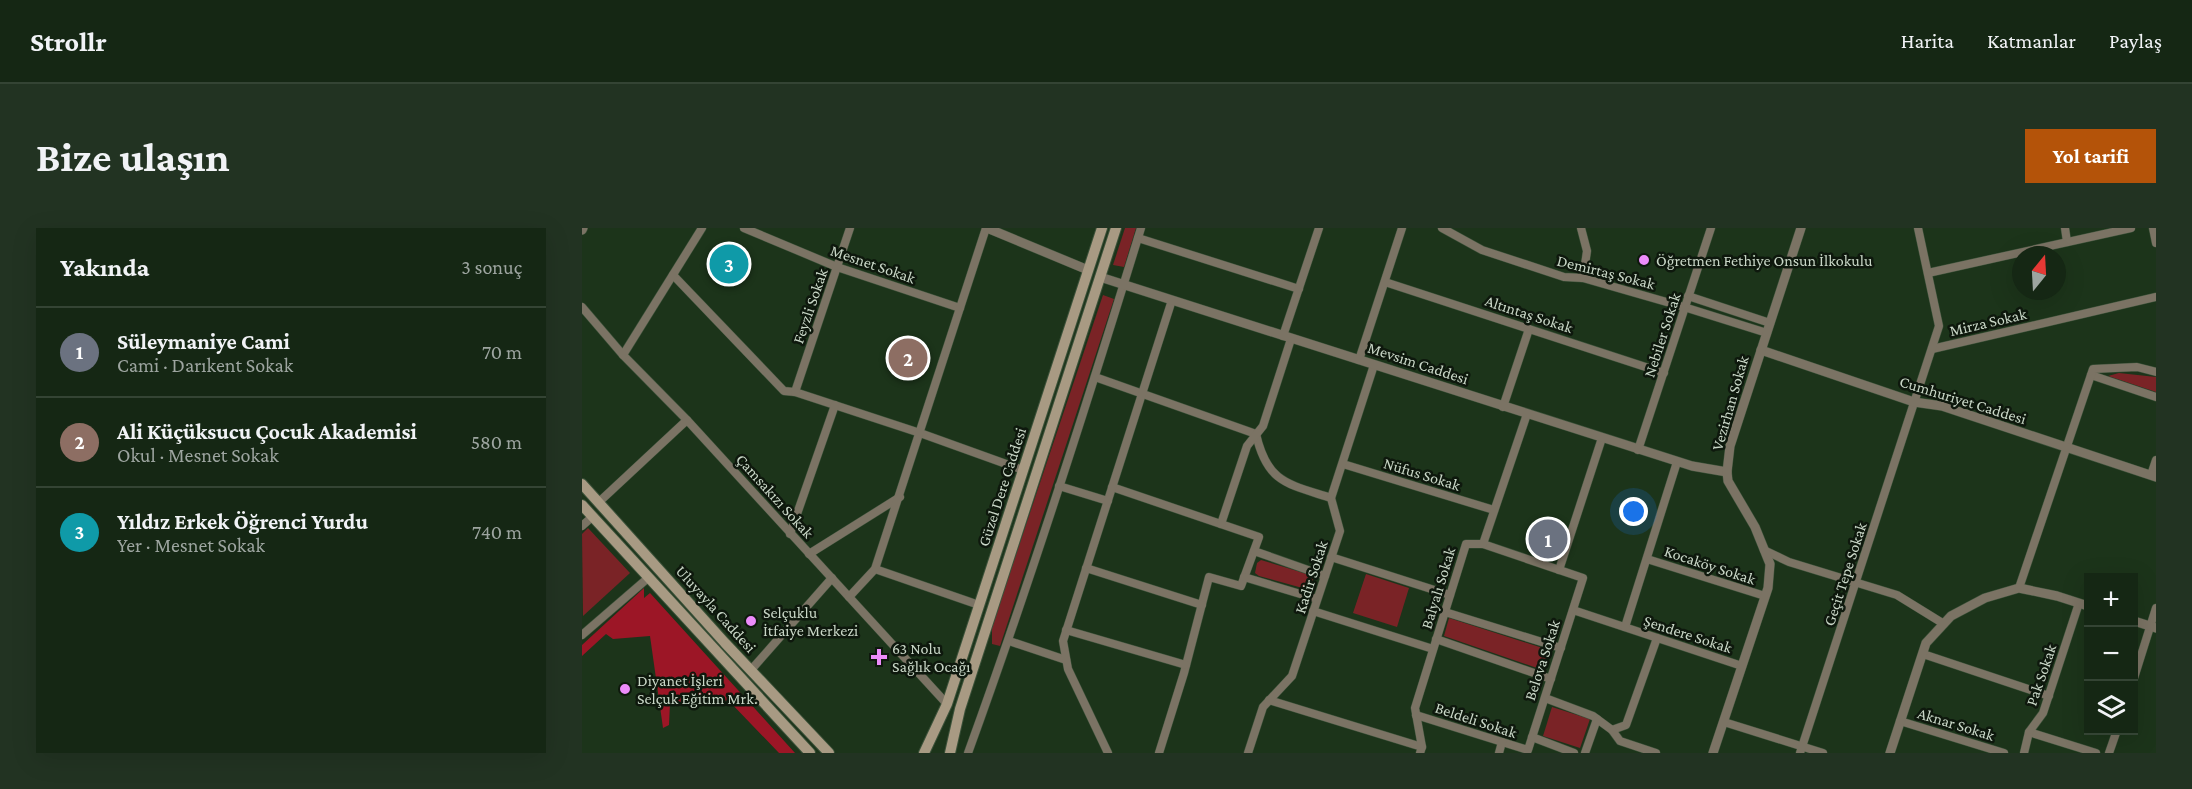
<!DOCTYPE html>
<html lang="tr">
<meta charset="utf-8">
<style>
:root{--surface:#152714;--page:#232;--text:#f1f3f6;--muted:#9da5a0;--line:#344434;--accent:#b45309}
body{margin:0;font-family:"Crimson Pro",serif;background:var(--page);color:var(--text)}
.controls{position:absolute;right:18px;bottom:18px;display:grid;overflow:hidden;border-radius:0px;box-shadow:0 6px 24px #0002}
.controls button{width:54px;height:54px;display:grid;place-items:center;padding:0;border:0;border-bottom:2px solid var(--line);background:var(--surface);color:var(--text);font:30px sans-serif}
.compass{position:absolute;left:1430px;top:18px;width:54px;height:54px;border-radius:50%;background:var(--surface);box-shadow:0 6px 24px #0002;rotate:18deg}
.you{position:absolute;left:1052px;top:284px;width:21px;height:21px;margin:-15px;border:4px solid #fff;border-radius:50%;background:#1a73e8;box-shadow:0 0 0 9px #1a73e833}
.badge{display:grid;place-items:center;width:39px;height:39px;border-radius:50%;background:var(--accent);color:#fff;font-size:20px;font-weight:700}
.pin{position:absolute;translate:-50% -50%;border:3px solid #fff;box-shadow:0 2px 6px #0006}
.list{margin:0;padding:0;list-style:none}
h2{display:flex;justify-content:space-between;align-items:center;height:78px;margin:0;padding:0 24px;font-size:26px}
h2 small{font-size:20px;font-weight:400;color:var(--muted)}
.list li{display:grid;grid-template-columns:39px 1fr auto;gap:18px;align-items:center;box-sizing:border-box;height:90px;padding:0 24px;border-top:2px solid var(--line)}
.list b{display:block;font-size:22px;white-space:nowrap}
.list p{margin:0;font-size:20px;white-space:nowrap;color:var(--muted)}
.list em{font-size:20px;font-style:normal;color:var(--muted)}
.icon{flex:none;width:33px;height:33px;fill:none;stroke:currentColor;stroke-width:2;stroke-linecap:round;stroke-linejoin:round}
.map{position:relative;flex:none;width:1574px;height:525px;overflow:hidden;border-radius:0px}
header{display:flex;align-items:center;gap:36px;box-sizing:border-box;height:84px;padding:0 30px;background:var(--surface);border-bottom:2px solid var(--line)}
header strong{font-size:28px}
nav{display:flex;gap:33px;margin-inline-start:auto;font-size:21px}
.intro{display:flex;align-items:center;justify-content:space-between;box-sizing:border-box;height:144px;padding:0 36px}
h1{margin:0;font-size:42px}
.button{padding:15px 27px;border-radius:0px;background:var(--accent);color:#fff;font-size:21px;font-weight:700}
main{display:flex;gap:36px;padding:0 36px}
aside{flex:1;background:var(--surface);border-radius:0px;box-shadow:0 6px 24px #0002}
.map>svg:first-child{display:block}
.green{fill:#7a2326}
.forest{fill:#9c1626}
.lines{fill:none;stroke-linecap:round;stroke-linejoin:round}
.minor-casing{stroke:#3b5139;stroke-width:9}
.tertiary-casing{stroke:#3b5139;stroke-width:10}
.secondary-casing{stroke:#3b5139;stroke-width:12}
.minor{stroke:#7b7364;stroke-width:8}
.tertiary{stroke:#7b7364;stroke-width:9}
.secondary{stroke:#a89a83;stroke-width:10}
.poi-dot{fill:#ec8cfa;stroke:#0e180d;stroke-width:2}
.labels{text-anchor:middle;dominant-baseline:central;stroke-width:5;stroke-linejoin:round;paint-order:stroke}
.poi-label{font-size:16px;fill:#c9d7c7;stroke:#0e180d;text-anchor:start}
.street-label{font-size:16px;fill:#c9d7c7;stroke:#0e180d}
</style>
<header>
<strong>Strollr</strong>
<nav><a>Harita</a><a>Katmanlar</a><a>Paylaş</a></nav>
</header>
<div class="intro"><h1>Bize ulaşın</h1><a class="button">Yol tarifi</a></div>
<main>
<aside>
<h2>Yakında<small>3 sonuç</small></h2>
<ul class="list">
<li><span class="badge" style="background:#6b7280">1</span><div><b>Süleymaniye Cami</b><p>Cami · Darıkent Sokak</p></div><em>70 m</em></li>
<li><span class="badge" style="background:#8d6e63">2</span><div><b>Ali Küçüksucu Çocuk Akademisi</b><p>Okul · Mesnet Sokak</p></div><em>580 m</em></li>
<li><span class="badge" style="background:#0f9aa8">3</span><div><b>Yıldız Erkek Öğrenci Yurdu</b><p>Yer · Mesnet Sokak</p></div><em>740 m</em></li>
</ul>
</aside>
<div class="map">
<svg width="1574" height="525" viewBox="0 0 1574 525">
<rect width="100%" height="100%" fill="#1c341a"/>
<!-- green -->
<g class="green">
<path d="M543,0h11l-12,39 -11,-2z"/>
<path d="M521,67l11,4 -114,347 -8,-2v-18z"/>
<path d="M1537,145l37,4v15l-48,-16z"/>
<path d="M6,300l42,45 -47,43 -1,-82z"/>
<path d="M679,332l53,16 -3,10 -5,3 -47,-13 -4,-3 2,-10z"/>
<path d="M784,346l43,14 -12,39 -44,-14z"/>
<path d="M867,390l100,32 -6,20 -99,-34z"/>
<path d="M970,479l38,12 -10,29 -37,-12z"/>
</g>
<!-- forest -->
<path class="forest" d="M62,360v10l6,-5 145,160h-16l-51,-53 -11,3h-47l-1,22 -6,3 -13,-92 -37,3 -7,-5 -24,22v-11z"/>
<g class="lines">
<defs>
<g id="minor">
<path d="M162,0l93,39 123,41"/>
<path d="M860,0l40,22 82,27 19,1 101,29 83,26"/>
<path d="M999,0l6,23 -4,27"/>
<path d="M1483,0l2,14"/>
<path d="M1571,0l3,15"/>
<path d="M556,10l161,51"/>
<path d="M1346,45l203,-45"/>
<path d="M91,47l111,116 11,1 125,41 103,37"/>
<path d="M803,54l279,91"/>
<path d="M1106,68l82,27"/>
<path d="M0,79l41,48 64,65 260,284"/>
<path d="M701,108l36,-108"/>
<path d="M1350,121l224,-52"/>
<path d="M41,127l79,-127"/>
<path d="M777,132l43,-132"/>
<path d="M1509,147l65,22"/>
<path d="M513,149l161,57c11,49 32,50 75,64"/>
<path d="M213,164l55,-164"/>
<path d="M921,179l26,-78"/>
<path d="M1056,222l73,-222"/>
<path d="M761,236l151,46"/>
<path d="M1569,247l5,-15"/>
<path d="M477,258l49,15"/>
<path d="M530,259l147,50 -18,49 -32,-9 -25,96 -25,80"/>
<path d="M17,274l88,-82"/>
<path d="M639,296l26,-78 16,-20 28,-87"/>
<path d="M0,298l10,-9"/>
<path d="M208,306l45,-129"/>
<path d="M1182,322l25,12 108,33 47,29"/>
<path d="M672,323l71,25"/>
<path d="M227,326l91,-57"/>
<path d="M749,329l119,38"/>
<path d="M1065,331l118,37"/>
<path d="M504,340l116,37"/>
<path d="M293,341l104,36"/>
<path d="M977,342l43,-132"/>
<path d="M662,349l73,22"/>
<path d="M1437,360l74,-219 44,-2 19,5"/>
<path d="M267,369l26,-28 111,-341"/>
<path d="M991,382l169,56"/>
<path d="M731,383l120,38"/>
<path d="M863,384l116,36"/>
<path d="M1043,399l52,-165"/>
<path d="M484,402l120,35"/>
<path d="M0,407l66,-57"/>
<path d="M854,411l115,40"/>
<path d="M427,413l57,19"/>
<path d="M1341,426l126,42"/>
<path d="M169,442l81,-92"/>
<path d="M1552,450l22,-70"/>
<path d="M963,470l48,18 19,14 14,-5 31,-87"/>
<path d="M687,472l153,47"/>
<path d="M834,487l112,35 55,-172 -100,-34"/>
<path d="M1318,493l104,32"/>
<path d="M1142,494l99,31"/>
<path d="M1030,502l8,11 36,12"/>
<path d="M1447,504l67,21"/>
<path d="M950,509l42,16"/>
<path d="M386,525c63,-173 119,-349 173,-525"/>
<path d="M526,525l-40,-84 -5,-28 109,-341"/>
<path d="M666,525l15,-46 29,-31 48,-145 -9,-33 43,-133"/>
<path d="M838,525l2,-6 -7,-39 51,-164h17l44,-130"/>
<path d="M917,525l3,-11"/>
<path d="M1003,525l12,-34"/>
<path d="M1218,525l139,-427 -21,-98"/>
<path d="M1442,525l5,-21 14,-19 36,-110"/>
<path d="M1527,525l8,-23"/>
</g>
<g id="tertiary">
<path d="M405,0l101,42"/>
<path d="M0,2l1,-2"/>
<path d="M518,49l592,189 35,6"/>
<path d="M1179,122l153,52 28,4 214,71"/>
<path d="M1552,393l22,7"/>
<path d="M1131,525l55,-165 2,-24 -15,-37 -27,-46 -1,-9 3,-26 71,-218"/>
<path d="M1308,525l36,-110 25,-27 34,-18 34,-10 38,8 31,10"/>
</g>
<g id="secondary">
<path d="M0,256l143,159 104,110"/>
<path d="M0,277l228,248"/>
<path d="M342,525l23,-49 155,-476"/>
<path d="M368,525l10,-44 156,-481"/>
</g>
</defs>
<!-- minor casing -->
<use href="#minor" class="minor-casing"/>
<!-- tertiary casing -->
<use href="#tertiary" class="tertiary-casing"/>
<!-- secondary casing -->
<use href="#secondary" class="secondary-casing"/>
<!-- minor -->
<use href="#minor" class="minor"/>
<!-- tertiary -->
<use href="#tertiary" class="tertiary"/>
<!-- secondary -->
<use href="#secondary" class="secondary"/>
</g>
<!-- markers -->
<g class="poi-dot">
<circle cx="1062" cy="32" r="6"/>
<circle cx="169" cy="393" r="6"/>
<path d="M294 420h6v6h6v6h-6v6h-6v-6h-6v-6h6z"/>
<circle cx="43" cy="461" r="6"/>
</g>
<g class="labels">
<!-- poi labels -->
<g class="poi-label">
<text x="1074" y="32">Öğretmen Fethiye Onsun İlkokulu</text>
<text x="181" y="384">Selçuklu<tspan x="181" dy="18">İtfaiye Merkezi</tspan></text>
<text x="310" y="420">63 Nolu<tspan x="310" dy="18">Sağlık Ocağı</tspan></text>
<text x="55" y="452">Diyanet İşleri<tspan x="55" dy="18">Selçuk Eğitim Mrk.</tspan></text>
</g>
<!-- street labels -->
<g class="street-label">
<text transform="translate(291 36) rotate(19)">Mesnet Sokak</text>
<text transform="translate(1024 44) rotate(14)">Demirtaş Sokak</text>
<text transform="translate(228 78) rotate(-71)">Feyzli Sokak</text>
<text transform="translate(947 86) rotate(18)">Altıntaş Sokak</text>
<text transform="translate(1406 94) rotate(-13)">Mirza Sokak</text>
<text transform="translate(1080 107) rotate(-72)">Nebiler Sokak</text>
<text transform="translate(836 135) rotate(18)">Mevsim Caddesi</text>
<text transform="translate(1381 172) rotate(17)">Cumhuriyet Caddesi</text>
<text transform="translate(1148 175) rotate(-74)">Vezirhan Sokak</text>
<text transform="translate(840 246) rotate(17)">Nüfus Sokak</text>
<text transform="translate(420 259) rotate(-72)">Güzel Dere Caddesi</text>
<text transform="translate(193 268) rotate(48)">Çamsakızı Sokak</text>
<text transform="translate(1128 337) rotate(18)">Kocaköy Sokak</text>
<text transform="translate(1263 346) rotate(-72)">Geçit Tepe Sokak</text>
<text transform="translate(729 349) rotate(-72)">Kadir Sokak</text>
<text transform="translate(856 360) rotate(-73)">Balyalı Sokak</text>
<text transform="translate(134 381) rotate(48)">Uluyayla Caddesi</text>
<text transform="translate(1106 406) rotate(18)">Şendere Sokak</text>
<text transform="translate(960 432) rotate(-72)">Belova Sokak</text>
<text transform="translate(1459 447) rotate(-71)">Pak Sokak</text>
<text transform="translate(894 492) rotate(18)">Beldeli Sokak</text>
<text transform="translate(1374 496) rotate(17)">Aknar Sokak</text>
</g>
</g>
</svg>
<div class="controls">
<button>+</button>
<button>−</button>
<button><svg class="icon" aria-label="layers" viewBox="0 0 24 24"><path d="M12 4l9 5-9 5-9-5zM3 14l9 5 9-5"/></svg></button>
</div>
<svg class="compass" viewBox="-18 -18 36 36"><path d="M0-13l5 13h-10z" fill="#e53935"/><path d="M0 13l5-13h-10z" fill="#9da5a0"/></svg>
<div class="you"></div>
<div class="pin badge" style="left:966px;top:311px;background:#6b7280">1</div>
<div class="pin badge" style="left:326px;top:130px;background:#8d6e63">2</div>
<div class="pin badge" style="left:147px;top:36px;background:#0f9aa8">3</div>
</div>
</main>
